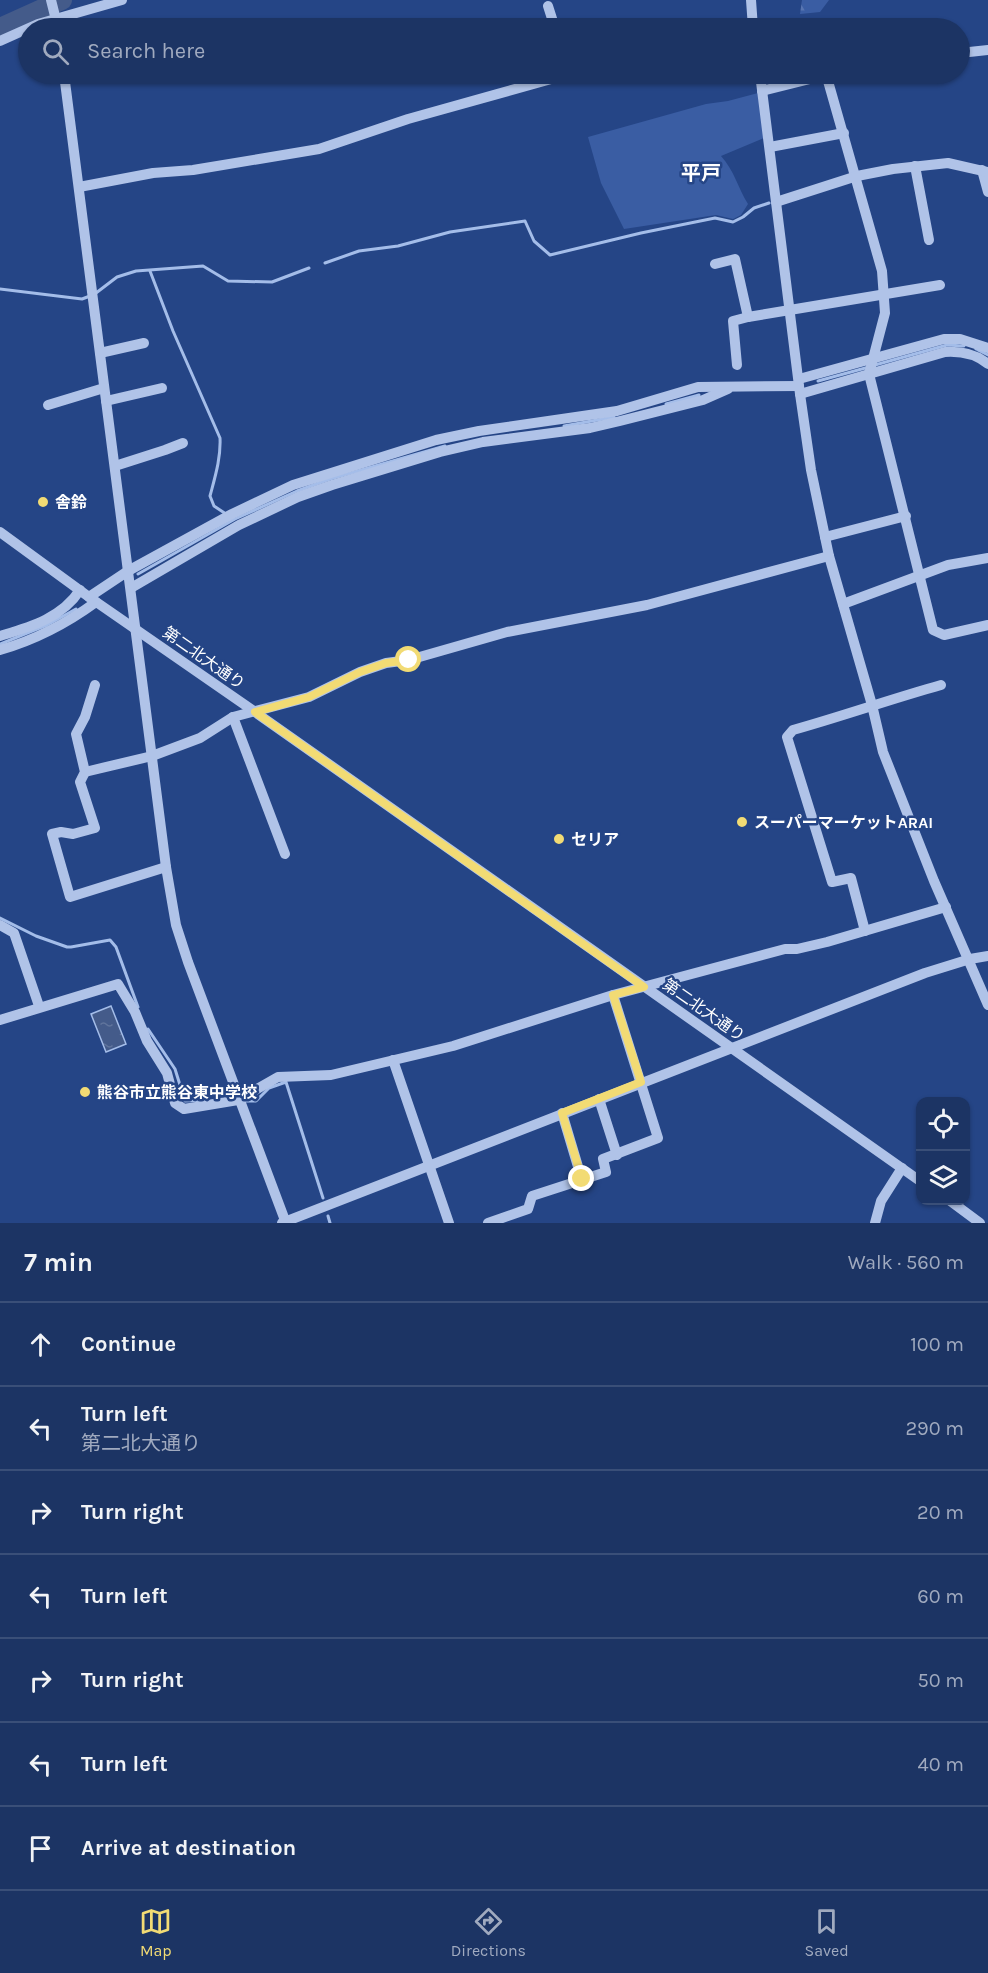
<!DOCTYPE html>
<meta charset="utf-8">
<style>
:root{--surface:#1c3464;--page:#293f6d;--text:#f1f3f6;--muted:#a0aabf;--line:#3a4f78;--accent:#f2db74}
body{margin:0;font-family:Karla,"Noto Sans JP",sans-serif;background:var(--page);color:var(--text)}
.controls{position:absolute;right:18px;bottom:18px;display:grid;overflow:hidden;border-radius:12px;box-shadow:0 2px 4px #0004}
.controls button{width:54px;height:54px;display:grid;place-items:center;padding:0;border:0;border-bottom:2px solid var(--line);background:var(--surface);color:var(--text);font:30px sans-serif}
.stop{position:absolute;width:18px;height:18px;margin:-14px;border:4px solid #f2db74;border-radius:50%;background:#fff}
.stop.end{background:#f2db74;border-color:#fff;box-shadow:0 2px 6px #0008}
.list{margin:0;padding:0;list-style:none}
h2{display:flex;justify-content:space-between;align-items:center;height:78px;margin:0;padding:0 24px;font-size:26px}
h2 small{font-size:20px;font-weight:400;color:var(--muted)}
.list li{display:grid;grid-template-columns:39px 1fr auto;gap:18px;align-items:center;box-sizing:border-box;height:84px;padding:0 24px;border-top:2px solid var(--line)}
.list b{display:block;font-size:22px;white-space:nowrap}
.list p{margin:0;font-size:20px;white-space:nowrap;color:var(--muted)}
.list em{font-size:20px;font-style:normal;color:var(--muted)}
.icon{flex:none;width:33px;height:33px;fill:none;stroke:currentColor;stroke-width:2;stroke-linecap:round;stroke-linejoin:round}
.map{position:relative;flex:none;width:988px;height:1223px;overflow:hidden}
.search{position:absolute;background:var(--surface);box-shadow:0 2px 4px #0004;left:18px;right:18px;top:18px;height:66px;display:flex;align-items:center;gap:15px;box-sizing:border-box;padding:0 21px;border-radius:33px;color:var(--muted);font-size:22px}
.sheet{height:666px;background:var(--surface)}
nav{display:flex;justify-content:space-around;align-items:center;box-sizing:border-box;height:84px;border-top:2px solid var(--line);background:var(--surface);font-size:16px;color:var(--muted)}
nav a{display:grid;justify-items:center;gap:3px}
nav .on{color:var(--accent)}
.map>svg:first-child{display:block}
.forest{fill:url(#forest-firs)}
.green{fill:#3a5da3}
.water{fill:url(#water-ripples);stroke:#a4bde9;stroke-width:1.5}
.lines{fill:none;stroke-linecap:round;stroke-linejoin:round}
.stream{stroke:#a4bde9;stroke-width:3}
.river{stroke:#445b8a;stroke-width:20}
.minor{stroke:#b0c3e8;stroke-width:10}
.route{stroke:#f2db74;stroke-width:8}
.poi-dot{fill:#f2db74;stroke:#254586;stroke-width:2}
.labels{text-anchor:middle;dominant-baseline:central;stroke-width:5;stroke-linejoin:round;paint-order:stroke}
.poi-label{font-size:16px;font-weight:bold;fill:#fff;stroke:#254586;text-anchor:start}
.street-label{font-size:16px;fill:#fff;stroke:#254586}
.quarter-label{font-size:20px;font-weight:bold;fill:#fff;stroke:#254586}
</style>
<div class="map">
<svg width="988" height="1223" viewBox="0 0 988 1223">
<defs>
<pattern id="forest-firs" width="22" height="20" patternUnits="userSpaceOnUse" patternTransform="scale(1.5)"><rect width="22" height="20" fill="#3a5da3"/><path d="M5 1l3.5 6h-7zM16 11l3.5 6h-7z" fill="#5875b1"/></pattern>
<pattern id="water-ripples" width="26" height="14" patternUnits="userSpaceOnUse" patternTransform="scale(1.5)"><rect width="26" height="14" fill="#445b8a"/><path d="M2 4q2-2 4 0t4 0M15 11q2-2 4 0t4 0" fill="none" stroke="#60749c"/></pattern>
</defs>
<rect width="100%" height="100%" fill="#254586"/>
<!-- forest -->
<path class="forest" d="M802,0h27l-9,12 -20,2z"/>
<!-- green -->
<path class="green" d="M758,93l6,45 -43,18c13,14 17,32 27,48l-7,11 -8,4 -17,-4 -92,14 -23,-46 -13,-46 118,-33 22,-3z"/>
<!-- water -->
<path class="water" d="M111,1006l15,38 -20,8 -15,-38z"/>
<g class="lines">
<!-- stream -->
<g class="stream">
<path d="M325,263l34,-12 39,-5 52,-14 75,-11 9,20 16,14 91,-22 74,-15 18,4 10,-5 11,-9 15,-5"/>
<path d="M150,271l23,60 47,107c1,20 -5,39 -10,58l4,10 12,8"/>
<path d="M0,289l82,10 8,-3"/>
<path d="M96,293l21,-16 19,-6 67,-5 25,15 44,1 37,-14"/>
<path d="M976,349l12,6"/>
<path d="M875,365l72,-20 17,1"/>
<path d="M818,381l51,-14"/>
<path d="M666,404l33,-9"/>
<path d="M564,426l50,-9"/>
<path d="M138,574l97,-55 62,-28 33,-12 115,-33"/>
<path d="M0,644l47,-19 29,-16"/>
<path d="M0,918l36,18 31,11h4l39,-7 6,7 22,60"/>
<path d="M148,1029l27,40 10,32 23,-1"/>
<path d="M244,1101h12l13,-13 17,-6 37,116"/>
<path d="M328,1216l2,7"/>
</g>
<!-- river -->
<path class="river" d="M0,28l62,-28"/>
<!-- minor -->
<g class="minor">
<path d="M51,0l7,28"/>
<path d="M751,0l2,28"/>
<path d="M548,6l7,22"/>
<path d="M0,41l38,-17 84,-24"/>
<path d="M960,53l28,-3"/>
<path d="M64,74l102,793 10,58 12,37 98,261"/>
<path d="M760,74l40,320 11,76 18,86 43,149 11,47 51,129 54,124"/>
<path d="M826,74l56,197 3,42 -16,61 64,256 11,5 44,-10"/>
<path d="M762,91l68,-17"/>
<path d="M770,147l74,-14"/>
<path d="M915,166l14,74"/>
<path d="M982,170l6,22"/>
<path d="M79,187l74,-14 40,-3 126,-21 89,-30 161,-45"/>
<path d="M776,202l81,-26 36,-7 55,-6 40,9"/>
<path d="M715,264l20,-5 13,58 192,-32"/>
<path d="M100,353l44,-10"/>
<path d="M737,365l-4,-44 15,-4"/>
<path d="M799,379l145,-40h16l28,9"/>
<path d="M800,394l145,-42c16,-1 31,2 43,12"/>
<path d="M106,401l56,-13"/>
<path d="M48,405l56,-17"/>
<path d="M115,466l50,-16 18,-7"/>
<path d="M0,532l89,65 166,115 665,469"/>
<path d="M825,537l81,-21"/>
<path d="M131,588l108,-63 59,-28 34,-12 108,-33 43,-10 107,-14 30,-7 83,-21 25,-11"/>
<path d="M89,597l39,-26 104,-57 61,-29 143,-45 43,-9 138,-20 81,-24 101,-1"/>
<path d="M843,604l105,-39 40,-7"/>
<path d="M0,636c30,-9 62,-18 80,-46"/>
<path d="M0,650c35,-10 66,-26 96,-48"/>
<path d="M95,685l-10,32 -9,17 9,38 -5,10 15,46 -22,6 -12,-2 -9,2 18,63 96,-30"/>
<path d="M233,717l52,137"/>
<path d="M85,772l67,-16 48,-18 33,-21 76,-20 51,-25 26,-9 23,-3 98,-28 140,-27 182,-49"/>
<path d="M0,925l14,8 25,73"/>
<path d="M865,931l-14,-53 -19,4 -45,-145 6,-7c50,-14 98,-31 148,-45"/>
<path d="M0,1020l118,-36 17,28 12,29 20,32 8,30 9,6 54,-9 40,-23 53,-2 122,-29 160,-51 172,-46h12l30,-7 119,-35"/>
<path d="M393,1060l56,163"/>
<path d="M599,1099l18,56"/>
<path d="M562,1113l20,67"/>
<path d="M949,1200l31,23"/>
<path d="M282,1223l643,-250 45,-14 18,-3"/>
<path d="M488,1223l40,-14 4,-13 74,-24 -3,-13 55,-21 -45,-143"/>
<path d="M875,1223l6,-22 21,-33"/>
</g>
</g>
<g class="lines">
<!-- route -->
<path class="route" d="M409,660l-23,3 -26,9 -51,25 -54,15 389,275 -31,8 28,87 -79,31 20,66"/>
</g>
<!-- markers -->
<g class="poi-dot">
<circle cx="43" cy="502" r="6"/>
<circle cx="742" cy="822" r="6"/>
<circle cx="559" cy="839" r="6"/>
<circle cx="85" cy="1092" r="6"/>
</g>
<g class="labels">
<!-- poi labels -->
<g class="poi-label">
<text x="55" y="502">舎鈴</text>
<text x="754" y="822">スーパーマーケットARAI</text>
<text x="571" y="839">セリア</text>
<text x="97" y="1092">熊谷市立熊谷東中学校</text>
</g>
<!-- street labels -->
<g class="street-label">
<text transform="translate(204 658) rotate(35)">第二北大通り</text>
<text transform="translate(704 1010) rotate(35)">第二北大通り</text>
</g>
<!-- quarter labels -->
<g class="quarter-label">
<text x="701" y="173">平戸</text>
</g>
</g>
</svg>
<div class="controls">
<button><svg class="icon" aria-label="locate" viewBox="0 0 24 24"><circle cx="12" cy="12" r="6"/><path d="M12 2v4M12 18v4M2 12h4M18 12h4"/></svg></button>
<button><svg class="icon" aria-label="layers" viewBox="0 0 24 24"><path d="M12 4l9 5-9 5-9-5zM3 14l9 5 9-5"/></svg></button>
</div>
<div class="stop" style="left:409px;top:660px"></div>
<div class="stop end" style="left:582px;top:1179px"></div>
<div class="search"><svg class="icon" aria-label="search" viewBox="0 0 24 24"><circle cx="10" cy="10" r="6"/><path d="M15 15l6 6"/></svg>Search here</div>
</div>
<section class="sheet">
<h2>7 min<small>Walk · 560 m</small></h2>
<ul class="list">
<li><svg class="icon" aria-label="ahead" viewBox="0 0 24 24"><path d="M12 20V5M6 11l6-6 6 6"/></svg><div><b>Continue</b></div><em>100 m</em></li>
<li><svg class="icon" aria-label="left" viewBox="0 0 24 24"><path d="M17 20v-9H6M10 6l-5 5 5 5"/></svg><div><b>Turn left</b><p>第二北大通り</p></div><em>290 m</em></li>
<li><svg class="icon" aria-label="right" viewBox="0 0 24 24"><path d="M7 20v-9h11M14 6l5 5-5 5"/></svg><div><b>Turn right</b></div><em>20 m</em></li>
<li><svg class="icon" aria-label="left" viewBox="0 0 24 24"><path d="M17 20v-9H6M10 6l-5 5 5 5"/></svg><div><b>Turn left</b></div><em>60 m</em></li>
<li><svg class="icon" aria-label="right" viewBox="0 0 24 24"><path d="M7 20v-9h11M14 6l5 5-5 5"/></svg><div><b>Turn right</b></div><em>50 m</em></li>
<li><svg class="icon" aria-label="left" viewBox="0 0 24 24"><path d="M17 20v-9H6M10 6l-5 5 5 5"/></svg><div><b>Turn left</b></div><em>40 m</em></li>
<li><svg class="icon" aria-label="arrive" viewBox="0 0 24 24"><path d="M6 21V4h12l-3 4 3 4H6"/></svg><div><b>Arrive at destination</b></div></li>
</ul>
</section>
<nav>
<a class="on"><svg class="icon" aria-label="map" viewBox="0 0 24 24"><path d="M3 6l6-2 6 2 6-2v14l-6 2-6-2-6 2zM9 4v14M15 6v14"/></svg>Map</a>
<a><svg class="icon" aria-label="directions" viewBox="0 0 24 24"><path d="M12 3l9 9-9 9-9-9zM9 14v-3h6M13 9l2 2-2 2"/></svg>Directions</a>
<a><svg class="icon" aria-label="saved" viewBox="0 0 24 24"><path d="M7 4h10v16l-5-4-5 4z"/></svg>Saved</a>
</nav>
